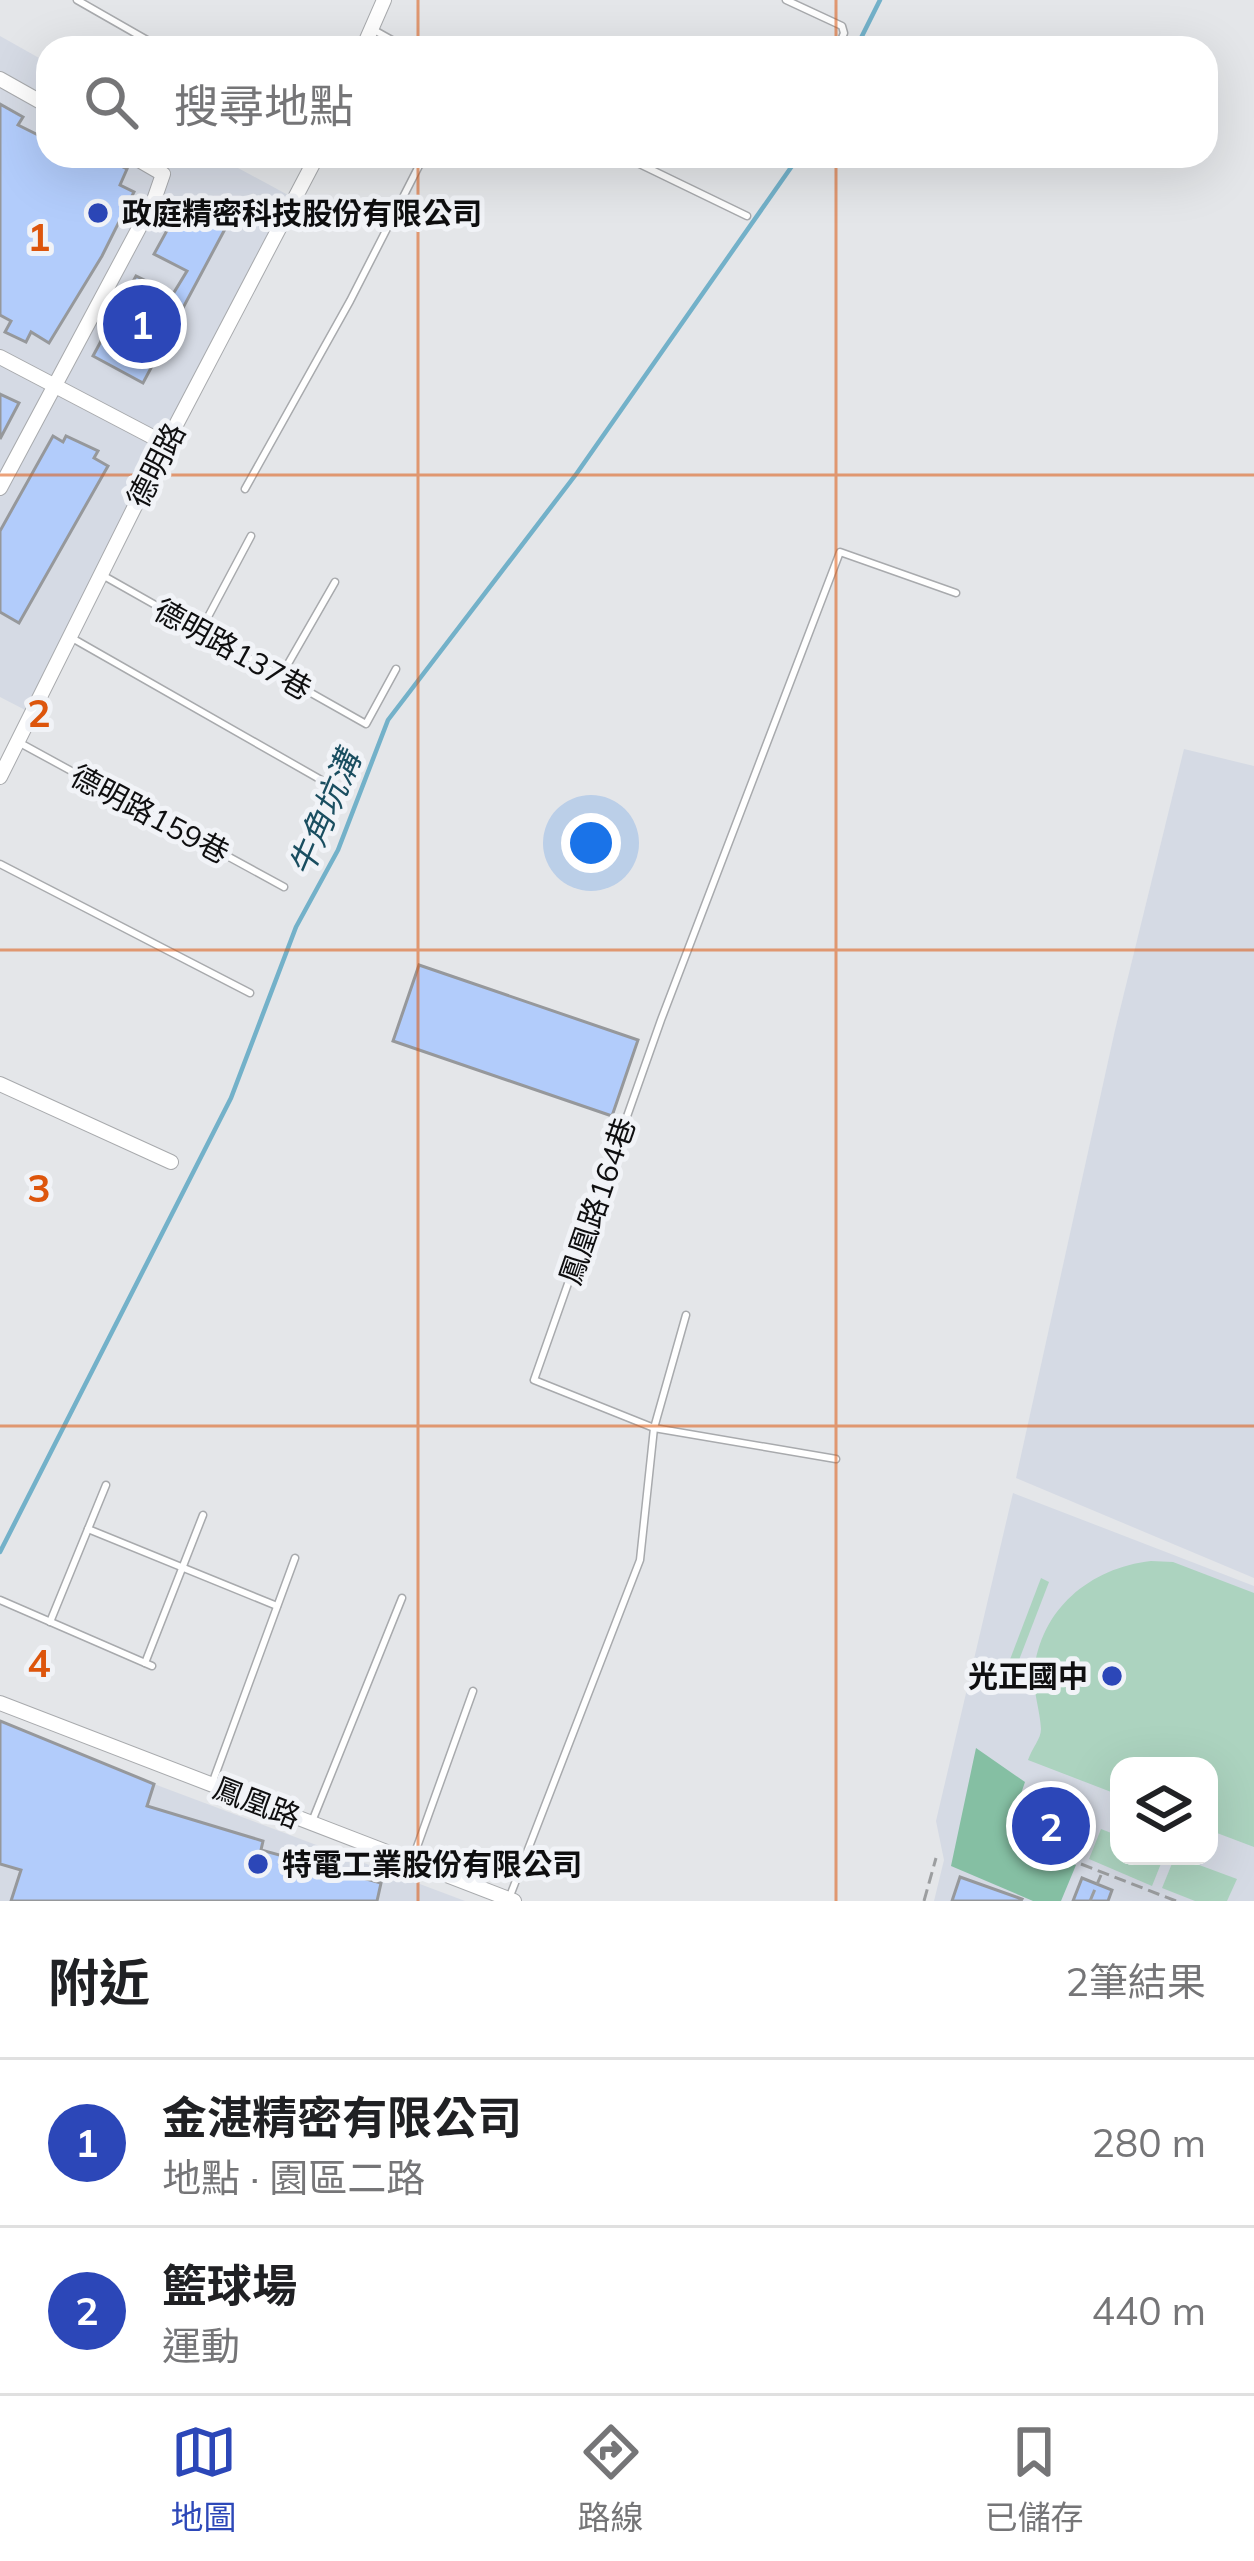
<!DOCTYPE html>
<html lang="zh-TW">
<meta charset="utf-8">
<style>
:root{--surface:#fff;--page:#f2f2f2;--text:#202124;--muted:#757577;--line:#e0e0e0;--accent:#2c47b8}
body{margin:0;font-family:Mulish,"Noto Sans TC",sans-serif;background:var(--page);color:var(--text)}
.controls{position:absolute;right:36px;bottom:36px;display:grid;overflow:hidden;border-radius:24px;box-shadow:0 12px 48px #0002}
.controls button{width:108px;height:108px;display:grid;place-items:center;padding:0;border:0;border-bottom:3px solid var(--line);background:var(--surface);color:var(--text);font:60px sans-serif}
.you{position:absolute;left:591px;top:843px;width:42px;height:42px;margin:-30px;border:9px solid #fff;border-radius:50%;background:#1a73e8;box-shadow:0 0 0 18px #1a73e833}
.badge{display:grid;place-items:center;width:78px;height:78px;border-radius:50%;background:var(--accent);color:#fff;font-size:39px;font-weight:700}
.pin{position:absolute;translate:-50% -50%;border:6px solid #fff;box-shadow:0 3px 12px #0006}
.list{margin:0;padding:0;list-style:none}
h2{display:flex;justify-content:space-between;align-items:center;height:156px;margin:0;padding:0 48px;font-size:51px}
h2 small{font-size:39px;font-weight:400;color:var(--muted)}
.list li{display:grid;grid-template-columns:78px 1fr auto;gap:36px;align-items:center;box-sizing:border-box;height:168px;padding:0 48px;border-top:3px solid var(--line)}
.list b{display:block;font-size:45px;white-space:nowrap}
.list p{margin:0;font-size:39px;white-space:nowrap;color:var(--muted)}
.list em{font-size:39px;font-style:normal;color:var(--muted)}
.icon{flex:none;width:66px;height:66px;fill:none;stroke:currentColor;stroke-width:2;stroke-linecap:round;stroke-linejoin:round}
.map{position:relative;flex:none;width:1254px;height:1901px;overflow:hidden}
.search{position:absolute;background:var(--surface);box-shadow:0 12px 48px #0002;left:36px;right:36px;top:36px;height:132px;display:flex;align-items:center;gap:30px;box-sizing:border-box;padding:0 42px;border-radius:36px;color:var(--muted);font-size:45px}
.sheet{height:492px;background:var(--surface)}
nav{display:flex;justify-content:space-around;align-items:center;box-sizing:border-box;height:168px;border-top:3px solid var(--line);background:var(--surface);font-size:33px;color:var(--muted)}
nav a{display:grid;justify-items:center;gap:6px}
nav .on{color:var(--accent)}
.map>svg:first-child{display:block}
.built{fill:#d5dae4;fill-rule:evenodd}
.green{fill:#acd3bf}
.forest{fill:#85bfa3}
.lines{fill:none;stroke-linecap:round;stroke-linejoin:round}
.stream{stroke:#73b1c9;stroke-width:4.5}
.building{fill:#b2ccfb;stroke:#96989b;stroke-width:3}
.lane-casing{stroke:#a8aaad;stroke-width:9}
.street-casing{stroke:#a8aaad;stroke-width:16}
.path{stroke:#9c9ea0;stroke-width:3;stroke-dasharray:12 6;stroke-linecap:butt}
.lane{stroke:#fff;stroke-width:6}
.street{stroke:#fff;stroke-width:14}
.grid{fill:none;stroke:#dd550c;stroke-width:3;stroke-opacity:0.55}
.poi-dot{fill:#2c47b8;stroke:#f1f3f7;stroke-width:4.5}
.labels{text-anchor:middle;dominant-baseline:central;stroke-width:10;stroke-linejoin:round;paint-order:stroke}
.poi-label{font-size:30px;font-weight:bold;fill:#0f0f10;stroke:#f1f3f7;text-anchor:start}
.street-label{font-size:30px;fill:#0f0f10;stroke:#f1f3f7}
.water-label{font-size:33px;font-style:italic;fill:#1a4e60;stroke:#f1f3f7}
.grid-label{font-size:39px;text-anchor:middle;font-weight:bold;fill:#dd550c;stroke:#f1f3f7;stroke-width:10;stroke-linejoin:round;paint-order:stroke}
</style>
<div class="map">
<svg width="1254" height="1901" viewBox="0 0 1254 1901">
<rect width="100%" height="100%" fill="#e4e6e9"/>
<!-- built -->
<g class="built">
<path d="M0,36l48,27v93h168l83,45 -266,513 -33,-17z"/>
<path d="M1184,749l70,17v812l-238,-100 99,-448z"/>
<path d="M1013,1493l241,93v315h-320l10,-41 -8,-39zM1119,1766h90v90h-90z"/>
<path d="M0,1774l154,10 311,117h-465z"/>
</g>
<!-- green -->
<g class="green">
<path d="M1151,1561l22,1 81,31v254l-45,-17v-64h-90v29l-91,-35c4,-12 13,-21 13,-31 -1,-19 -8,-37 -7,-56 6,-64 56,-105 117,-112z"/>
<path d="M1041,1578l8,4 -40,104 -8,-3z"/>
<path d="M1025,1798l61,24 -11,31 -60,-23z"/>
<path d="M1101,1829l18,7v20h45l-12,30 -63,-27z"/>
<path d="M1175,1856l62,23 -10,22h-32l-33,-13z"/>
</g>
<!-- forest -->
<path class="forest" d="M976,1748l49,34 -18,53 69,30 -15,36h-28l-82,-35z"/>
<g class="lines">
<!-- stream -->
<g class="stream">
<path d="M856,48l24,-48"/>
<path d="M0,1552l231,-454 65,-171 42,-77 50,-130 189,-247 222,-317"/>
</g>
</g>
<!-- building -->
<g class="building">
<path d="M0,104l23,13 -5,8 30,15v16h34l16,8 4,-7 25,12 -7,16 14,7 -32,64 -53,87 -18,-11 -5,10 -21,-10 6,-11 -11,-6z"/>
<path d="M181,205l44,24 -82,154 -50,-27 43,-80 37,18 14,-23 -33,-17z"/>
<path d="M0,394l19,9 -19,36z"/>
<path d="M53,436l10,6 3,-6 32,15 -4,7 14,8 -89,157 -19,-11v-81z"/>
<path d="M419,965l219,75 -26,76 -219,-75z"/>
<path d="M0,1721l154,63 -7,22 116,35 -2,9 120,33 -4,18h-366l10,-31 -21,-6z"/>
<path d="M960,1877l62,22 -1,2h-69z"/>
<path d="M1082,1878l30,12 -4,11h-35z"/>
</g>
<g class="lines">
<defs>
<g id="lane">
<path d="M77,0l84,48"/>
<path d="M786,0l56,26 2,7 -6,15"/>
<path d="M374,30l32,18"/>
<path d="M623,156l124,60"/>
<path d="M245,489l105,-188 74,-145"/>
<path d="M104,576l262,148 30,-55"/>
<path d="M201,630l50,-94"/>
<path d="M72,638l258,147"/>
<path d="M281,676l54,-94"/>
<path d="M20,743l264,144"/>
<path d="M0,864l250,129"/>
<path d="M686,1315l-32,113 182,31"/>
<path d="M88,1529l189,77"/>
<path d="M0,1600l152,66"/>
<path d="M50,1622l56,-137"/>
<path d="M145,1663l58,-148"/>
<path d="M213,1781l82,-223"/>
<path d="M313,1819l89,-221"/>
<path d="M413,1858l60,-167"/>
<path d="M510,1896l130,-336 14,-132 -120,-48 127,-360 179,-468 116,41"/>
</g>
<g id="street">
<path d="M363,48l21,-48"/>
<path d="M0,79l48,27"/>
<path d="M0,357l166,87"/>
<path d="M0,488l154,-288 9,-26 -31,-18"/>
<path d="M0,777l166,-333 151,-288"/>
<path d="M0,1084l171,78"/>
<path d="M0,1703l514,198"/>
</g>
</defs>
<!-- lane casing -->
<use href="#lane" class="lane-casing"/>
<!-- street casing -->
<use href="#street" class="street-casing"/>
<!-- path -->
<g class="path">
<path d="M1081,1864l95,37"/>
<path d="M924,1901l12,-43"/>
<path d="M1090,1901l11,-26"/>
</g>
<!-- lane -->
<use href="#lane" class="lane"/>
<!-- street -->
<use href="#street" class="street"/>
</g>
<!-- grid -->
<path class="grid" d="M418,0v48M836,0v48M418,156v1745M836,156v1745M0,475h1254M0,950h1254M0,1426h1254"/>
<!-- markers -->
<g class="poi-dot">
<circle cx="98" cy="213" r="12"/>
<circle cx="1112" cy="1676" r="12"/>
<circle cx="258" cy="1864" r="12"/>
</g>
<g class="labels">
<!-- poi labels -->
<g class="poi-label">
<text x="122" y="213">政庭精密科技股份有限公司</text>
<text x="1088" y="1676" text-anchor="end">光正國中</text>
<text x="282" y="1864">特電工業股份有限公司</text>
</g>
<!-- street labels -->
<g class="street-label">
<text transform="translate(156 465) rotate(-63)">德明路</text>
<text transform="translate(233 649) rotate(29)">德明路137巷</text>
<text transform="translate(150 814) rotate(28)">德明路159巷</text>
<text transform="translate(597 1201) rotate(-71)">鳳凰路164巷</text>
<text transform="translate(257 1802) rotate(21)">鳳凰路</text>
</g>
<!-- water labels -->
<g class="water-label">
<text transform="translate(324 813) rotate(-67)">牛角坑溝</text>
</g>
</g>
<g class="grid-label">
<text x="39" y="251">1</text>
<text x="39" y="727">2</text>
<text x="39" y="1202">3</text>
<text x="39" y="1677">4</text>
</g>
</svg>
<div class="controls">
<button><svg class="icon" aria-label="layers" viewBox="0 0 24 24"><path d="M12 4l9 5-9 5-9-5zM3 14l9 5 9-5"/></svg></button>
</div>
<div class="you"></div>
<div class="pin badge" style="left:142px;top:324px">1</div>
<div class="pin badge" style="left:1051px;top:1826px">2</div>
<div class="search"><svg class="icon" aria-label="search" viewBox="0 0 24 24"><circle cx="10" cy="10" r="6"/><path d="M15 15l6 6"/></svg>搜尋地點</div>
</div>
<section class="sheet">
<h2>附近<small>2筆結果</small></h2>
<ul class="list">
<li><span class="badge">1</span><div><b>金湛精密有限公司</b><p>地點 · 園區二路</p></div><em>280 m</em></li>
<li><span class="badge">2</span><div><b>籃球場</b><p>運動</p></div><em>440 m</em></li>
</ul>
</section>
<nav>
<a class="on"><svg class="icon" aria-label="map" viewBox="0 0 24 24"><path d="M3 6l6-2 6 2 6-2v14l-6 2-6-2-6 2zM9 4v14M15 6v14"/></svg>地圖</a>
<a><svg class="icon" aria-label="directions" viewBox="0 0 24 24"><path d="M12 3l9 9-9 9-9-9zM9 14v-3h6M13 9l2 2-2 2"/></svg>路線</a>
<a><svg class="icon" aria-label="saved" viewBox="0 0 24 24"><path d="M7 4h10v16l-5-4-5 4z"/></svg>已儲存</a>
</nav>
